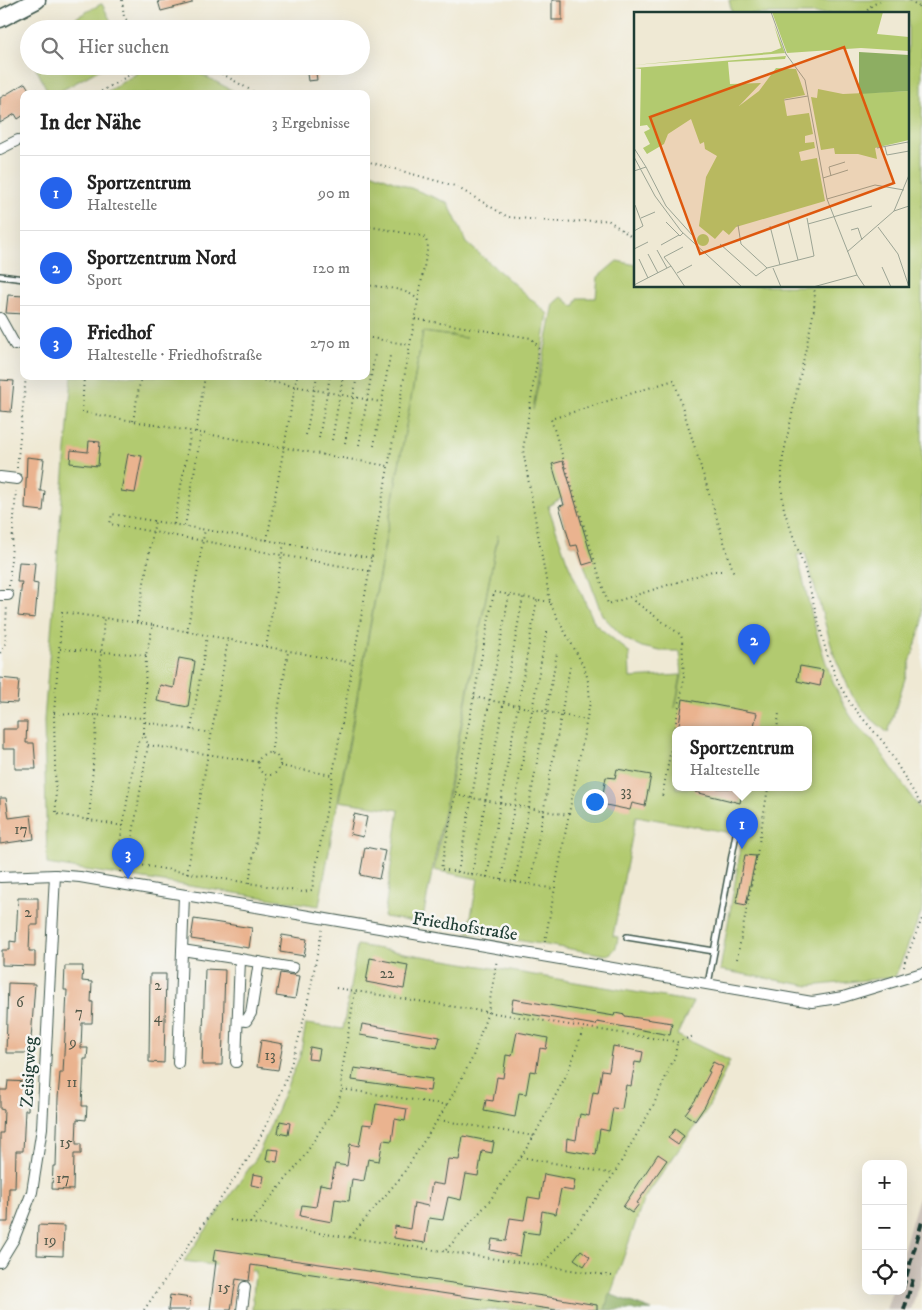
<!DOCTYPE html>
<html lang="de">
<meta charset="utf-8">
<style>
:root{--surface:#fff;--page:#f2f2f2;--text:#222;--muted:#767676;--line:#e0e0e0;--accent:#2563eb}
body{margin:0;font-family:"IM FELL DW Pica",serif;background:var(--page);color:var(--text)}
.controls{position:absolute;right:15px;bottom:15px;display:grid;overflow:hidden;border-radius:10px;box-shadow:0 5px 20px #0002}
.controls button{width:45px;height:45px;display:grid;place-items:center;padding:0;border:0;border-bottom:1px solid var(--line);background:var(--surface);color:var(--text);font:25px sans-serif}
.you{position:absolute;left:594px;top:801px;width:18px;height:18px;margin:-12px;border:4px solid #fff;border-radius:50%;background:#1a73e8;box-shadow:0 0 0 8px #1a73e833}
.badge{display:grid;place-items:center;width:32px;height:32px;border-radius:50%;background:var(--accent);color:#fff;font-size:16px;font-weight:700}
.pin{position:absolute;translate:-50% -41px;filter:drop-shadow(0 1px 2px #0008)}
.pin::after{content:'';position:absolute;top:26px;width:18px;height:15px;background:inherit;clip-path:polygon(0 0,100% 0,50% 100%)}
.popup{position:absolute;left:672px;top:726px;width:140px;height:65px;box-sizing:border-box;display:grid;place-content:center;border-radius:10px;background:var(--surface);filter:drop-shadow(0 1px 4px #0005);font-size:16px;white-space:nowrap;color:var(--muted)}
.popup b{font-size:19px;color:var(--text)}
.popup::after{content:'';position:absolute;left:50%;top:100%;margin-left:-10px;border:10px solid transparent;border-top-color:var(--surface)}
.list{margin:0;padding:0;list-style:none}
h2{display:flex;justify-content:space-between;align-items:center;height:65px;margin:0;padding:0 20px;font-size:21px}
h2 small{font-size:16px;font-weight:400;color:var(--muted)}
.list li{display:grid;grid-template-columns:32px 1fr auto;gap:15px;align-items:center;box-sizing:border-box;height:75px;padding:0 20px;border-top:1px solid var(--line)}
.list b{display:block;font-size:19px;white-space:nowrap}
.list p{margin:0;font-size:16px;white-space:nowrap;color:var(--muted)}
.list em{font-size:16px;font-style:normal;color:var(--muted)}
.icon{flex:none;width:28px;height:28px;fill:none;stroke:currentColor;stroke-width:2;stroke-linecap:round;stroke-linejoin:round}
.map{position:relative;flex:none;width:922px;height:1310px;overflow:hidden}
.search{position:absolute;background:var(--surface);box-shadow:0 5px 20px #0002;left:20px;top:20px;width:350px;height:55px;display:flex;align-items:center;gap:12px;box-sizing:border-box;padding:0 18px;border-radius:28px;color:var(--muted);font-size:19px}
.panel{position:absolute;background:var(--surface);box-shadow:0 5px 20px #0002;left:20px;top:90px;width:350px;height:290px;border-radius:10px}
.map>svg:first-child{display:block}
.industrial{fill:#ccc2b9}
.green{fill:#b2ca6f;stroke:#688452;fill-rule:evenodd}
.forest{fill:#8dae62;stroke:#56764b}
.building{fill:#eab38f}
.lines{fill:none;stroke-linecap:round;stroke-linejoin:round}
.lane-casing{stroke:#3e574c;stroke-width:8}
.street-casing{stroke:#3e574c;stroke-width:12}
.primary-casing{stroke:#3e574c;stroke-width:19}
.path{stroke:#3e574c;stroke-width:2;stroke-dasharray:1 4;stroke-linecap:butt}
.lane{stroke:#fff;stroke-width:5}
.street{stroke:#fff;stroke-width:10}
.primary{stroke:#fff;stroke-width:16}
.rail{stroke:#1f3d34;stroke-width:4;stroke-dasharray:8 4;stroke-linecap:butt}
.labels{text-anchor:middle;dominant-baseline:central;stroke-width:5;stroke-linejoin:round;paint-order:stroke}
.number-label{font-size:15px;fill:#525a4b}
.street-label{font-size:18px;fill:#1f3d34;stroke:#f6f6f2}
.inset-road{fill:none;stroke:#9ca494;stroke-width:1}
.view{fill:#de580e;fill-opacity:0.15;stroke:#de580e;stroke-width:2.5}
.inset-edge{fill:none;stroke:#1f3d34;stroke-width:2.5}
</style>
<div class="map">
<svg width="922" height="1310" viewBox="0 0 922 1310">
<rect width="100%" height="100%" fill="#f6f6f2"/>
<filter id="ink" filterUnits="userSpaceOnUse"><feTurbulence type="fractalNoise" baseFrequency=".02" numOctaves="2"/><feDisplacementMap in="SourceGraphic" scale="10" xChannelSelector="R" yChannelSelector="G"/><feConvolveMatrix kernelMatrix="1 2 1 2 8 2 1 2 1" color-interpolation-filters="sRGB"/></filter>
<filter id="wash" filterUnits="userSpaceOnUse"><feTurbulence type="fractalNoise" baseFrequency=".0096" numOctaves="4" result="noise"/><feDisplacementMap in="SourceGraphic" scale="20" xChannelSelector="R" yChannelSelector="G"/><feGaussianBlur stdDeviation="1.12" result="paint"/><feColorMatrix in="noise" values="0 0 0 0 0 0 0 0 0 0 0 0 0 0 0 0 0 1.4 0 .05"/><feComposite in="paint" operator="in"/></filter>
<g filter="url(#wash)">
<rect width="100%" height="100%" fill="#efe9d4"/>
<!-- industrial -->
<path class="industrial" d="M922,1186v89l-11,35h-25l6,-19h11v-40z"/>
<!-- green -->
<g class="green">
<path d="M729,0h193v624l-34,109 -20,-17 -16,-21 -18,-40 -29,-102 -8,2c13,49 32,155 75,184l50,73v99l-27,66 -85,9 -90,-16 23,-135 -107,-19 -23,120 5,1c-1,9 -2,14 -11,18l-139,-23 10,-53 -44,-9 64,-335 -76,388 -38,-6 15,-107 -60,-9 84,-469 43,6 -43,-6 -104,574 -272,-42 -3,-144 28,-344h294v-206l82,33 19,40 81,71 -15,96 21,-106 8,-7 12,10 4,-9h18l2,-21 19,-16 19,4v21h272v-272h-176zM562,498l2,7 -5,1 12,40 6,-1 25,70 23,24 17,8 18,4h20l2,24 -7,33 6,-33 -51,3 -1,-26 -34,-28 -28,-63 -19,-55zM676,730h132v58h-132z"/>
<path d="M102,4l13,25h-60l46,-25z"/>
<path d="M35,66h71l-51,28h-6z"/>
<path d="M149,66h37l53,28h-136z"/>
<path d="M357,945l336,57 -16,33 53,26 -22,47 -64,91 -39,111h-353l3,-39 -71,-10 73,-104 43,-101 6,-32 37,5z"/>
</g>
<!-- forest -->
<path class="forest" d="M609,1294l43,16h-47z"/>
<g id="blocks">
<!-- building -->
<g class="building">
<path d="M163,0h29v3l-31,8 -3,-10z"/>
<rect x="552" y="0" width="10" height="20"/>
<path d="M306,66h9l2,14 -9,1z"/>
<path d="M25,83l7,11h-8v21l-6,4 -3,-5 -15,9v-25z"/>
<path d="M8,295l16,1v18l-18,-1z"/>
<path d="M0,380l14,1 -3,31 -11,-1z"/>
<path d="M89,441l11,1 -2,24 -28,-3 1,-13 17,2z"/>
<path d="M128,454l14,2 -7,37 -14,-2z"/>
<path d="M27,457l17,2 -4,32h5l-2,20 -18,-2z"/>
<path d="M563,461l30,101 -10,3 -6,-20 -6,1 -12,-40 5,-1 -12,-41z"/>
<path d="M19,562l16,1 -2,20 5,1 -3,34 -17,-2 4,-34h-5z"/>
<path d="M179,658l16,3 -7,46 -31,-6 3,-16 14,3z"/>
<path d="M800,666l23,4 -3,16 -23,-5z"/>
<path d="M0,678l19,2 -2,23 -17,-1z"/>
<path d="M683,699l74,14 -4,17h-75z"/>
<path d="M17,722h10l-1,21h8l2,26h-21v-20h-12v-20h14z"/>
<path d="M617,769l34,6 -6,31 -13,-3 -2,7 -29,-6 5,-27 9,1z"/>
<path d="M695,788h48l-3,15 -45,-11z"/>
<path d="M0,798h6l3,20 22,-3 3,24 -34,5z"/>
<path d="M354,814l13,3 -4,20 -13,-3z"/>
<path d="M365,847l20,4 -6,28 -19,-4z"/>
<path d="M745,855l11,1 -10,49 -10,-2z"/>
<path d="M18,898h20v27h-8l-1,26h6v15l-33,-1v-15h8v-9l6,1z"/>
<path d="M194,919l58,9 -3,20 -58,-9z"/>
<path d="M282,935l25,4 -3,17 -24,-4z"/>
<path d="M370,958l38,7 -4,24 -38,-7z"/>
<path d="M65,966h18l-1,15 10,1 -1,20h2l-1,21h-10l-1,25h7l-1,11h-3l-2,47h5l-1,14 -9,-1 -1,25h5v10h-7l-1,36 -21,-1 1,-23h3l2,-68 2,-25h3l2,-38 2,-45h-3z"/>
<path d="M205,969l20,1 -3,95h-20z"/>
<path d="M280,973l19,3 -4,23 -19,-3z"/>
<path d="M150,974h16l-2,89 -15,-1z"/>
<path d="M8,983l27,1 -5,69h-24z"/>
<path d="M513,999l101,17 1,-3 10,2v1l47,7 -2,12 -73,-13 -1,3 -85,-14z"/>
<path d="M362,1024l78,13 -3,11 -77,-13z"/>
<path d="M517,1032l31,6 -2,11 -6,-1 -4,24 -6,-1 -4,23 -7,-1 -4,24 -31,-6 2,-11 7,1 4,-24 6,1 3,-23 6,1z"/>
<path d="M261,1040l22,4 -5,26 -21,-3z"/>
<path d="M613,1046l30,6 -2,11 -6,-1 -4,24 -5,-1 -4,24 -9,-1 -4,23 -9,-2 -4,26 -30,-5 1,-12 9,2 4,-26 9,2 4,-24 5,1 4,-23 7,1z"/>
<path d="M310,1047l10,2 -2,11 -10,-1z"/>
<path d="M713,1062l10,5 -18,39 -10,15 -10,-7 11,-15 14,-27 -2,-1z"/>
<path d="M354,1068l78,11 -2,12 -78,-11z"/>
<path d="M8,1081l21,1 -1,28h-3l-2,41h-7l-1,37h-6l-1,34h-8v-89h3l1,-23 -4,-1v-19h7z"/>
<path d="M376,1104l31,5 -2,12 -10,-2 -3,22 -9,-1 -4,21 -11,-2 -4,22 -12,-2 -3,22 -14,-2 -3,23 -32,-6 2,-11 14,2 4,-23 11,2 4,-22 12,2 3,-22 9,2 4,-22 9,1z"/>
<path d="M280,1121l10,2 -2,12 -10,-2z"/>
<path d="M675,1129l9,7 -6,9 -10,-7z"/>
<path d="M463,1136l31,6 -2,11 -10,-2 -4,25 -12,-2 -5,26 -13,-3 -5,23 -14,-2 -4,25 -31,-5 1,-12 15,3 4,-26 14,3 4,-23 12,2 4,-26 11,1z"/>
<path d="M268,1149l11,1 -2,12 -11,-2z"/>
<path d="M658,1154l9,6 -30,43 2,1 -7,9 -9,-6z"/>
<path d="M253,1174l11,2 -2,11 -11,-2z"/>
<path d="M544,1174l31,6 -2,11 -12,-2 -5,25 -14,-3 -3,23 -15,-2 -4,24 -30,-6 2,-11 14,2 4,-23 14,2 4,-23 12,2z"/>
<path d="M38,1225l26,1 -1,30 -26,-1z"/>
<path d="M215,1249l328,47 54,9v5h-41l-305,-45 -2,16 -13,-2 -5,31h-21l6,-49h-3z"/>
<path d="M581,1250l9,7 -6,9 -10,-7z"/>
<path d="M170,1295l21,3 -2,12h-21z"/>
</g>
</g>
</g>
<g filter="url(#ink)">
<use href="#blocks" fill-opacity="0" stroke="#3e574c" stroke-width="1"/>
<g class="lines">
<defs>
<g id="lane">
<path d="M0,276l24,3"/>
<path d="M627,937l87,14"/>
<path d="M708,984l28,-150"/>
</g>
<g id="street">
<path d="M0,149l18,-9"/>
<path d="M0,318l15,27"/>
<path d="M0,477l17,2"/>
<path d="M0,595h8"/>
<path d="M0,877l55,-2 25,2 732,125 31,-5 79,-24"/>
<path d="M182,950l58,9 -4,103"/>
<path d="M240,959l53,9"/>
<path d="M238,1020l8,1 5,-8 8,-51"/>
<path d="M178,1063l6,-168"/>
<path d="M0,1262l14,-23 18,-47 10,-64 13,-253"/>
<path d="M242,1310l3,-23"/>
</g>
<path id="primary" d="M0,19l37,-19"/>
</defs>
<!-- lane casing -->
<use href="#lane" class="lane-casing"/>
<!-- street casing -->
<use href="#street" class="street-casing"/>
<!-- primary casing -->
<use href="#primary" class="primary-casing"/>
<!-- path -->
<g class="path">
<path d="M122,0l2,17 11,12"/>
<path d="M910,0l12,9"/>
<path d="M864,14l8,-9 11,-5"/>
<path d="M209,66l48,28"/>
<path d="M97,94l48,-28"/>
<path d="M366,161l89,25 53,31 53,5 47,-2 28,20"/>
<path d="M366,285c17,3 40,2 52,15"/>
<path d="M812,286l3,6 -1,18 -31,147 -2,27 3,26 21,60 22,85 13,31 12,20 32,37 38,63"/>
<path d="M415,319l116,19 4,4 4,7 -16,101 27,152c9,23 24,43 34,66 5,11 5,23 6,34l-46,244"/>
<path d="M20,331l4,4"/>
<path d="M366,337l44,8"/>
<path d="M84,376l-2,36 306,54"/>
<path d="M239,376l142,26"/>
<path d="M133,421l8,-45"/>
<path d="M196,432l9,-56"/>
<path d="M306,435l11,-59"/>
<path d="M319,438l11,-62"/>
<path d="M332,440l11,-64"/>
<path d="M345,443l12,-67"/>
<path d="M359,445l16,-91"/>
<path d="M374,446l16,-90"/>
<path d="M17,468l9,-92"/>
<path d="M174,524l17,-93"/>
<path d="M185,526l16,-93"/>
<path d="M267,540l30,-164"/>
<path d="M369,571l-259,-47 2,-10 260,44"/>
<path d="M721,571h-9l-104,33 -57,-185 123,-39 60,194"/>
<path d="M9,586l7,-95"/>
<path d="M635,596l-1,5 47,34 1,4 2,40 -22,118"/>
<path d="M550,602l-56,-10 -53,277 114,20"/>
<path d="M137,622l18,-101"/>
<path d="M153,625l199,38"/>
<path d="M187,632l18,-103"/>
<path d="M266,647l18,-104"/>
<path d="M60,649l86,6"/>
<path d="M0,653l5,-8 2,-40"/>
<path d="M474,697l112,23"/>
<path d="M54,713l90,5"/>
<path d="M145,722l67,11"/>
<path d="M191,730l16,-94"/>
<path d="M777,730l2,-17"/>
<path d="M144,733l-7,11 -19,110 4,8 181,30 9,-2 116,-645 -3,-7 -3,-2 -56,-10"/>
<path d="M148,745l110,17"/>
<circle cx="269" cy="764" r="11"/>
<path d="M271,753l17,-101"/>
<path d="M280,766l52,9"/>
<path d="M455,795l113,20"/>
<path d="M89,820l15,-202"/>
<path d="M120,872l2,-10 7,-5 19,-112 -4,-12 2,-78 7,-30 -91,-13 -8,101 2,101 67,12"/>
<path d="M458,872l51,-277"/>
<path d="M187,873l41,-233"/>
<path d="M472,874l51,-277"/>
<path d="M487,877l50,-277"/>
<path d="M501,879l46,-250"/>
<path d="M515,882l42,-229"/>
<path d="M249,883l18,-108"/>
<path d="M530,884l40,-217"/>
<path d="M737,959l20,-104 11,-67"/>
<path d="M904,967l1,-6 17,-42"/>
<path d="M336,988l341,54 17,-6"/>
<path d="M342,1089l105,16"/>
<path d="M439,1120l95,16"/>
<path d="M521,1157l93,17"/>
<path d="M230,1220l382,56"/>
<path d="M250,1223l51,-62 37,-58 4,-14 -1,-11 14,-87"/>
<path d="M350,1237l51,-60 46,-72 25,-46 16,-47 9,-53"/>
<path d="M446,1250l42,-47 33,-46 13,-21 34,-64 16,-45"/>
<path d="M542,1265l40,-47 32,-44 39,-68 22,-50 2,-13"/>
<path d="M144,1310l106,-154c14,-26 28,-53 37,-80 17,-47 25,-97 35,-146"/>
</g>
<!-- lane -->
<use href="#lane" class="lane"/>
<!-- street -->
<use href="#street" class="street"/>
<!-- primary -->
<use href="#primary" class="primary"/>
<!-- rail -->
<g class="rail">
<path d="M903,1288l19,-66"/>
<path d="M904,1310l9,-31"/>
</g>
</g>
</g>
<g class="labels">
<!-- number labels -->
<g class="number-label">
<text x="626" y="791">33</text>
<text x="21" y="829">17</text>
<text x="28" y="912">2</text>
<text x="387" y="973">22</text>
<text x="158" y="985">2</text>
<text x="20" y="1002">6</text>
<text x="79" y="1012">7</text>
<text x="158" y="1017">4</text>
<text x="73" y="1042">9</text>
<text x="270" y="1055">13</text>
<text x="72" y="1082">11</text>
<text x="66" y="1142">15</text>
<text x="63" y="1178">17</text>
<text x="50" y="1240">19</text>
<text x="224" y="1287">15</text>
</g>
<!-- street labels -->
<g class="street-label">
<text transform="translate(465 927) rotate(9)">Friedhofstraße</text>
<text transform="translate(29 1072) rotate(-87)">Zeisigweg</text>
</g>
</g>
<!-- overview -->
<g transform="translate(634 12)">
<rect width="275" height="275" fill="#efe9d4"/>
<path d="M138,0h111l-6,22 32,3v14l-48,-3 -74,5zM140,13l11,28 -151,12 137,-13 10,-4zM152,44l-1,3 -57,3 2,22 31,-1 -22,23 20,-15 17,-23 20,1 9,26 -21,4 3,17 22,-3 4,21 -8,2v7l9,-1 1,6 -16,4 2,9 16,-3 8,43 -89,26 -7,8 -6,-5 -8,9 -16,-13 7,-49 11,-21 -12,-7 -1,-7 -4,2 -9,-25 -23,15 -4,10 -17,10 -4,-6 7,-4 -6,-12 6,-3 -3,-4 -7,1 1,-57 -7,-1zM184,77l25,5 66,-3v49l-34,8 2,11 -19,-5h-23l-1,-6 -13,2 -10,-53 6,1zM63 228a6 6 0 1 1 12 0a6 6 0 1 1-12 0Z" fill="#b2ca6f"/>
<path d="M225,40l50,3v36l-50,3z" fill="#8dae62"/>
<path class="inset-road" d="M137,0l15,42 19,26 22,119 30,76 8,12M150,88l24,-4M251,135l2,8 22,-4M0,136l12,19M243,136l31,-6 1,4M0,145l21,39 26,35 61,56M0,159l12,-4 20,39 27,30M197,164l-2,-9 16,-5M189,166l25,-8M193,187l48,-14 29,5M260,199l15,-5M7,206l14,-6M154,209l10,39M32,210l14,14 3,-3M174,212l64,-18M104,213l3,19 26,24M136,214l10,39M244,215l20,27 11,33M217,218l7,-2 4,12M0,219l9,-5 -8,-21M86,232l36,32 11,-8M27,233l18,-10M0,237l14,-7M23,238l10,18M213,240l47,-41 15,-36M14,242l10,19M5,247l9,19M37,254l-7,-9 19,-10M248,255l9,20M133,256l47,-12 -7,-38M139,256l8,19M43,261l15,-8M0,273l37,-19 14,21M179,275l44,-12"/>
<path class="view" d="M210,35l50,136 -194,71 -50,-137z"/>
<rect width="275" height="275" class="inset-edge"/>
</g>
</svg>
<div class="controls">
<button>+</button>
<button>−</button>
<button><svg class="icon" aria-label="locate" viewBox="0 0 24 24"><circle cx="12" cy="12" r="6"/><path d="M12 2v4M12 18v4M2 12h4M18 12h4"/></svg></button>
</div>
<div class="you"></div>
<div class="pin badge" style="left:742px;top:849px">1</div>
<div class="popup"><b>Sportzentrum</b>Haltestelle</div>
<div class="pin badge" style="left:754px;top:665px">2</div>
<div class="pin badge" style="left:128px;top:879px">3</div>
<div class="search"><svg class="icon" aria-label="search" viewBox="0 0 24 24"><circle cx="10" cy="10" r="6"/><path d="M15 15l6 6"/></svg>Hier suchen</div>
<section class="panel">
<h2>In der Nähe<small>3 Ergebnisse</small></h2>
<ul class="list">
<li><span class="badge">1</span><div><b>Sportzentrum</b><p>Haltestelle</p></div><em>90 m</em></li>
<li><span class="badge">2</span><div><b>Sportzentrum Nord</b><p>Sport</p></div><em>120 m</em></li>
<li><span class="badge">3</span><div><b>Friedhof</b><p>Haltestelle · Friedhofstraße</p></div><em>270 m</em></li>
</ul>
</section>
</div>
